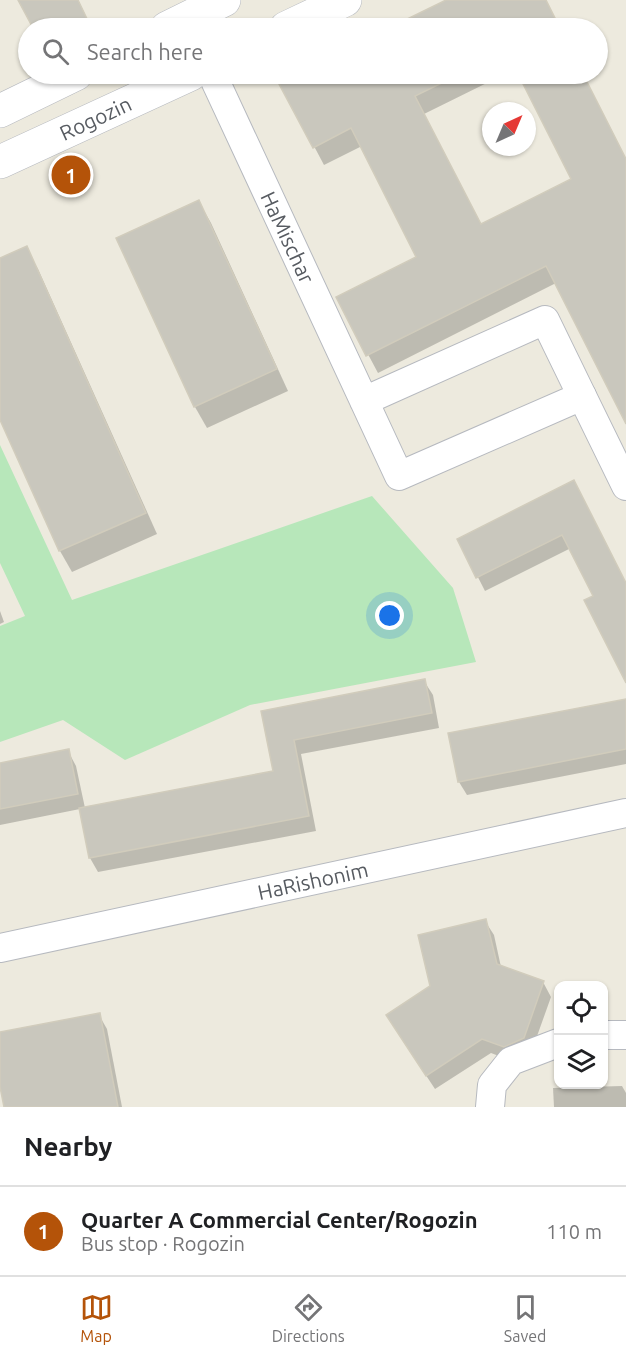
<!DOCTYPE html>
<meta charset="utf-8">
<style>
:root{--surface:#fff;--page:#f6f6f6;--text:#202124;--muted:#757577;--line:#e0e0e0;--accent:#b45309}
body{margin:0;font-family:Ubuntu,sans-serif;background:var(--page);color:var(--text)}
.controls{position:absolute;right:18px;bottom:18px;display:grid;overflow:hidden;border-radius:12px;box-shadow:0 2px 4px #0004}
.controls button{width:54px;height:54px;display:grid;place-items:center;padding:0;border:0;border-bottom:2px solid var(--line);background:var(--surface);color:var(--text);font:30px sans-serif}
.compass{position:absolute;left:482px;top:102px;width:54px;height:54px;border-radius:50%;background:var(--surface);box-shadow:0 2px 4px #0004;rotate:44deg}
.you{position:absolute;left:390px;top:616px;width:21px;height:21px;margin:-15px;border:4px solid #fff;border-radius:50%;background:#1a73e8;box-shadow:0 0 0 9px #1a73e833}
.badge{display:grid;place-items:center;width:39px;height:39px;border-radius:50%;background:var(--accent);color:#fff;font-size:20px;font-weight:700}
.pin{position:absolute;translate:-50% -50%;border:3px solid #fff;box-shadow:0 2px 6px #0006}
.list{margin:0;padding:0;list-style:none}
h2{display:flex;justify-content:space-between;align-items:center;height:78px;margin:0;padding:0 24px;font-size:26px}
h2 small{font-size:20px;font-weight:400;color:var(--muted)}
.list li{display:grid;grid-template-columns:39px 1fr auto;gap:18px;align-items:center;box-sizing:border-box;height:90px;padding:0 24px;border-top:2px solid var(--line)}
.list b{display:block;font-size:22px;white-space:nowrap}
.list p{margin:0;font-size:20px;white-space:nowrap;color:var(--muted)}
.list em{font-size:20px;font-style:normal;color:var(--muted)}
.icon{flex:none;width:33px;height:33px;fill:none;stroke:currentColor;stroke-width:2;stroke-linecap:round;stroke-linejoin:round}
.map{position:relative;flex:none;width:626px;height:1107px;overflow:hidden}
.search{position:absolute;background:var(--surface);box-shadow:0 2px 4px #0004;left:18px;right:18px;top:18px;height:66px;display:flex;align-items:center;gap:15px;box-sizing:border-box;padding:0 21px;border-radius:33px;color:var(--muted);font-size:22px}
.sheet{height:168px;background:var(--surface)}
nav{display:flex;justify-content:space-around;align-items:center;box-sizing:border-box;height:84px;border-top:2px solid var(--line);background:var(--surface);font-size:16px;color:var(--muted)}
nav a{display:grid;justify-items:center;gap:3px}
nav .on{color:var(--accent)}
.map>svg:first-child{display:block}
.green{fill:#b7e7ba}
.shadow{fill:#0003}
.building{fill:#c9c7bd;stroke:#d1ccbc;stroke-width:1.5}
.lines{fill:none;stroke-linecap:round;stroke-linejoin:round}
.minor-casing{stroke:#b6b9bf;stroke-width:30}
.tertiary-casing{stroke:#b6b9bf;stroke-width:34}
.minor{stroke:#fff;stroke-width:28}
.tertiary{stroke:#fff;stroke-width:33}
.labels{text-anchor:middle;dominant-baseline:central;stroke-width:4.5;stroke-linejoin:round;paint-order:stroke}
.street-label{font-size:21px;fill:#575b61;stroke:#fff}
</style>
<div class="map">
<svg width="626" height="1107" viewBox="0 0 626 1107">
<rect width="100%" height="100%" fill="#edeade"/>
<!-- green -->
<path class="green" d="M0,445l72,155 300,-104 81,92 23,74 -226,43 -125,55 -62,-40 -63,22v-116l25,-10 -25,-53z"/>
<!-- shadow -->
<g class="shadow">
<path d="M20,0h57l15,28h-57z"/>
<path d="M449,0h96l15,28h-168z"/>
<path d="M303,74h202l-81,40 57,112 92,-47 -54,-105h64l43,85v261l-70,-137 -178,90 -40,-75 80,-41 -56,-111 -38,19 -43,-81z"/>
<path d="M199,202l12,21 77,168 -81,37 -12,-21 -77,-168z"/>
<path d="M26,248l12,21 119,265 -85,38 -12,-21 -60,-135v-156z"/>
<path d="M574,482l51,99h1v98l-31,-83 -24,-48 -86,43 -26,-51z"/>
<path d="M0,611l4,11 -4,2z"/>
<path d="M424,681l9,14 6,33 -138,26 15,77 -218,41 -8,-14 -10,-49 -80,16v-61l68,-13 8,15 9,42 190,-36 -12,-60z"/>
<path d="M626,701v63l-159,31 -8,-13z"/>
<path d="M485,921l9,14 7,32 42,15 8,15 -20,56 -19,8 -21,-8 -56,36 -39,-59z"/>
<path d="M99,1015l8,14 15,78h-117l-5,-28v-45z"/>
<path d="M622,1086l4,7v14h-72l-1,-19z"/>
</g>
<!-- building -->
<g class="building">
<path d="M18,0h60l10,21 -15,7h-40z"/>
<path d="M446,0h100l14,28h-171z"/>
<path d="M299,74h161l-45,22 66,128 90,-45 -53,-105h65l43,85v265l-80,-158 -180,90 -30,-59 80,-40 -65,-129 -38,20 -34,-64z"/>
<path d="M199,200l78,169 -83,38 -78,-169z"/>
<path d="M27,246l119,267 -87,38 -59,-131v-162z"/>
<path d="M574,480l52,103v100l-42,-83 9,-4 -31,-61 -86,43 -19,-39z"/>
<path d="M425,679l7,34 -138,27 15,76 -220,42 -10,-50 194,-37 -12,-60z"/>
<path d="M626,699v50l-168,33 -10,-49z"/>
<path d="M69,749l9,45 -78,15v-46z"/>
<path d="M486,919l11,45 47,17 -20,57 -20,9 -22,-8 -56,37 -40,-61 44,-29 -12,-51z"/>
<path d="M100,1013l18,94h-114l-4,-20v-55z"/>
</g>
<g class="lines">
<defs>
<g id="minor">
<path id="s1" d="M212,74l187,402 183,-80 -37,-76 -181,81"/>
<path d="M582,396l44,90"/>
<path id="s2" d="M0,948l626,-135"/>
<path d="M604,1035h22"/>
<path d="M490,1107l2,-22 19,-24 47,-18"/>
</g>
<g id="tertiary">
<path d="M167,28l57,-28"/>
<path d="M286,28l59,-28"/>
<path d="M0,111l76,-37"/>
<path id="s3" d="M0,162l191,-88"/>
</g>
</defs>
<!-- minor casing -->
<use href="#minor" class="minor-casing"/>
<!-- tertiary casing -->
<use href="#tertiary" class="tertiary-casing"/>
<!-- minor -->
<use href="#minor" class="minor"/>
<!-- tertiary -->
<use href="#tertiary" class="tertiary"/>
</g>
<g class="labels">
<!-- street labels -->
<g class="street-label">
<text stroke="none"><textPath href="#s3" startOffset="105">Rogozin</textPath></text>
<text stroke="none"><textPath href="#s1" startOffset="180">HaMischar</textPath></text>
<text stroke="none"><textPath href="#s2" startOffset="320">HaRishonim</textPath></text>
</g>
</g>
</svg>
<div class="controls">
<button><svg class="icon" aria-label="locate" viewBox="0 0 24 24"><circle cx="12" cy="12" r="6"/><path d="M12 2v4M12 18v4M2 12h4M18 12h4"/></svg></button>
<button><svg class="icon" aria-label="layers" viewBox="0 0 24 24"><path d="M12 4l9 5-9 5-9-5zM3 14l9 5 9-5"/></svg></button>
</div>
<svg class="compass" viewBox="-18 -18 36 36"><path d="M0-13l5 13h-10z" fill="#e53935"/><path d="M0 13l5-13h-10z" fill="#757577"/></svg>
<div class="you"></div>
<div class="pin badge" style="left:71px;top:175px">1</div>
<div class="search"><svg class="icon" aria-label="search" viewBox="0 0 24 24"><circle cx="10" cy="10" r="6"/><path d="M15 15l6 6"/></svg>Search here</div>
</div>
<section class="sheet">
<h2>Nearby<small></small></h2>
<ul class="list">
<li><span class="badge">1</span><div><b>Quarter A Commercial Center/Rogozin</b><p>Bus stop · Rogozin</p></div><em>110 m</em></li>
</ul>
</section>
<nav>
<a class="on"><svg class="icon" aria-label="map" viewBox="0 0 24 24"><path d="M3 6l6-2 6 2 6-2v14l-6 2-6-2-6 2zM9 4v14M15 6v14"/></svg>Map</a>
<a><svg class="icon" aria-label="directions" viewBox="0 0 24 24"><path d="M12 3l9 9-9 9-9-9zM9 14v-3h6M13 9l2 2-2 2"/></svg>Directions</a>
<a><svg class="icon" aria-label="saved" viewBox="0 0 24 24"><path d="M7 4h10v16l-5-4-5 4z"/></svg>Saved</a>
</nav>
